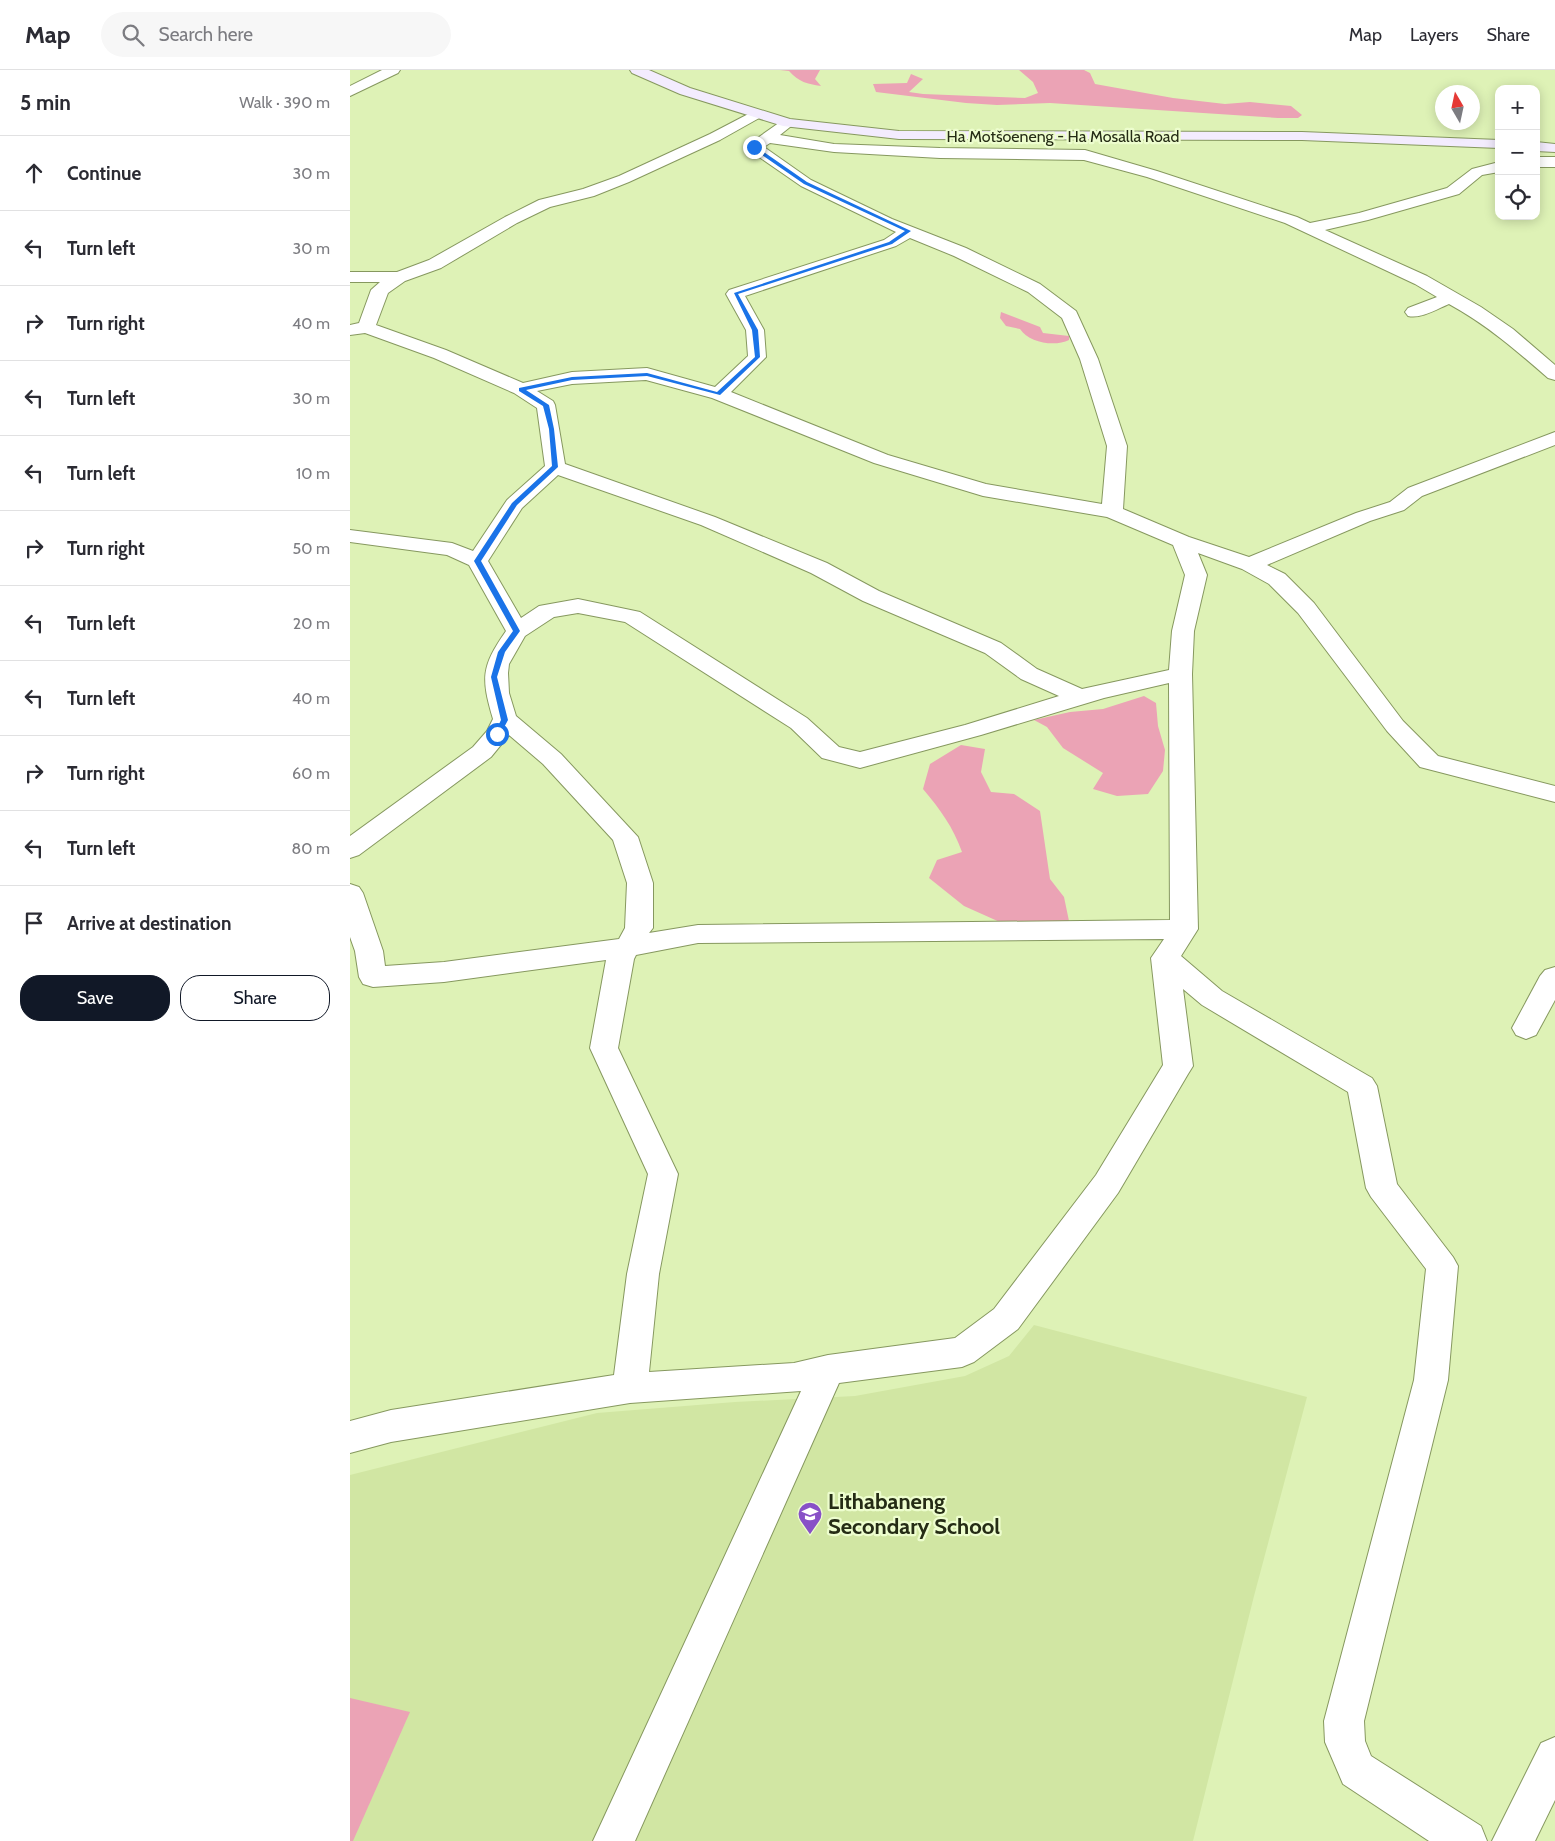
<!DOCTYPE html>
<meta charset="utf-8">
<style>
:root{--surface:#fff;--page:#f7f7f7;--text:#2b2b33;--muted:#7c7c81;--line:#e1e1e2;--accent:#111827}
body{margin:0;font-family:Cabin,sans-serif;background:var(--page);color:var(--text)}
.controls{position:absolute;right:15px;top:15px;display:grid;overflow:hidden;border-radius:10px;box-shadow:0 2px 12px #0003}
.controls button{width:45px;height:45px;display:grid;place-items:center;padding:0;border:0;border-bottom:1px solid var(--line);background:var(--surface);color:var(--text);font:25px sans-serif}
.compass{position:absolute;left:1085px;top:15px;width:45px;height:45px;border-radius:50%;background:var(--surface);box-shadow:0 2px 12px #0003;rotate:351deg}
.stop{position:absolute;width:15px;height:15px;margin:-11px;border:4px solid #1a73e8;border-radius:50%;background:#fff}
.stop.end{background:#1a73e8;border-color:#fff;box-shadow:0 1px 5px #0008}
.list{margin:0;padding:0;list-style:none}
h2{display:flex;justify-content:space-between;align-items:center;height:65px;margin:0;padding:0 20px;font-size:21px}
h2 small{font-size:16px;font-weight:400;color:var(--muted)}
.list li{display:grid;grid-template-columns:32px 1fr auto;gap:15px;align-items:center;box-sizing:border-box;height:75px;padding:0 20px;border-top:1px solid var(--line)}
.list b{display:block;font-size:19px;white-space:nowrap}
.list em{font-size:16px;font-style:normal;color:var(--muted)}
.actions{display:flex;gap:10px;padding:15px 20px}
.actions a{flex:1;padding:11px 0;border:1px solid var(--accent);border-radius:20px;text-align:center;font-size:18px;color:var(--accent)}
.actions .main{background:var(--accent);color:#fff}
.icon{flex:none;width:28px;height:28px;fill:none;stroke:currentColor;stroke-width:2;stroke-linecap:round;stroke-linejoin:round}
.map{position:relative;flex:none;width:1205px;height:1771px;overflow:hidden}
header{display:flex;align-items:center;gap:30px;box-sizing:border-box;height:70px;padding:0 25px;background:var(--surface);border-bottom:1px solid var(--line)}
header strong{font-size:24px}
nav{display:flex;gap:28px;margin-inline-start:auto;font-size:18px}
.search{width:350px;height:45px;background:var(--page);display:flex;align-items:center;gap:12px;box-sizing:border-box;padding:0 18px;border-radius:28px;color:var(--muted);font-size:19px}
main{display:flex}
aside{flex:1;background:var(--surface)}
.map>svg:first-child{display:block}
.built{fill:#d1e6a3}
.green{fill:#eba3b5}
.lines{fill:none;stroke-linecap:round;stroke-linejoin:round}
.minor-casing{stroke:#86985f;stroke-width:2}
.secondary-casing{stroke:#86985f;stroke-width:2}
.minor{fill:#fff;fill-rule:evenodd}
.secondary{fill:#f3ecfe;fill-rule:evenodd}
.route{fill:#1a73e8}
.labels{text-anchor:middle;dominant-baseline:central;stroke-width:4.5;stroke-linejoin:round;paint-order:stroke}
.far-street-label{font-size:16px;fill:#252c15;stroke:#edfdce}
.near-poi-label{font-size:22px;font-weight:bold;fill:#252c15;stroke:#edfdce;text-anchor:start}
</style>
<header>
<strong>Map</strong>
<div class="search"><svg class="icon" aria-label="search" viewBox="0 0 24 24"><circle cx="10" cy="10" r="6"/><path d="M15 15l6 6"/></svg>Search here</div>
<nav><a>Map</a><a>Layers</a><a>Share</a></nav>
</header>
<main>
<aside>
<h2>5 min<small>Walk · 390 m</small></h2>
<ul class="list">
<li><svg class="icon" aria-label="ahead" viewBox="0 0 24 24"><path d="M12 20V5M6 11l6-6 6 6"/></svg><div><b>Continue</b></div><em>30 m</em></li>
<li><svg class="icon" aria-label="left" viewBox="0 0 24 24"><path d="M17 20v-9H6M10 6l-5 5 5 5"/></svg><div><b>Turn left</b></div><em>30 m</em></li>
<li><svg class="icon" aria-label="right" viewBox="0 0 24 24"><path d="M7 20v-9h11M14 6l5 5-5 5"/></svg><div><b>Turn right</b></div><em>40 m</em></li>
<li><svg class="icon" aria-label="left" viewBox="0 0 24 24"><path d="M17 20v-9H6M10 6l-5 5 5 5"/></svg><div><b>Turn left</b></div><em>30 m</em></li>
<li><svg class="icon" aria-label="left" viewBox="0 0 24 24"><path d="M17 20v-9H6M10 6l-5 5 5 5"/></svg><div><b>Turn left</b></div><em>10 m</em></li>
<li><svg class="icon" aria-label="right" viewBox="0 0 24 24"><path d="M7 20v-9h11M14 6l5 5-5 5"/></svg><div><b>Turn right</b></div><em>50 m</em></li>
<li><svg class="icon" aria-label="left" viewBox="0 0 24 24"><path d="M17 20v-9H6M10 6l-5 5 5 5"/></svg><div><b>Turn left</b></div><em>20 m</em></li>
<li><svg class="icon" aria-label="left" viewBox="0 0 24 24"><path d="M17 20v-9H6M10 6l-5 5 5 5"/></svg><div><b>Turn left</b></div><em>40 m</em></li>
<li><svg class="icon" aria-label="right" viewBox="0 0 24 24"><path d="M7 20v-9h11M14 6l5 5-5 5"/></svg><div><b>Turn right</b></div><em>60 m</em></li>
<li><svg class="icon" aria-label="left" viewBox="0 0 24 24"><path d="M17 20v-9H6M10 6l-5 5 5 5"/></svg><div><b>Turn left</b></div><em>80 m</em></li>
<li><svg class="icon" aria-label="arrive" viewBox="0 0 24 24"><path d="M6 21V4h12l-3 4 3 4H6"/></svg><div><b>Arrive at destination</b></div></li>
</ul>
<div class="actions"><a class="main">Save</a><a>Share</a></div>
</aside>
<div class="map">
<svg width="1205" height="1771" viewBox="0 0 1205 1771">
<rect width="100%" height="100%" fill="#def2b6"/>
<!-- built -->
<path class="built" d="M684,1255l273,72 -53,199 -61,245h-843v-366l247,-62 138,-11 120,-6 110,-20 44,-20z"/>
<!-- green -->
<g class="green">
<path d="M430,0h40l-5,9 6,7c-14,-2 -22,-4 -32,-15z"/>
<path d="M669,0h65l6,3 5,11 78,14 52,6 25,-2 41,4 11,9 -4,3h-20l-228,-15 -53,2 -31,-2 -90,-11 -3,-8 34,-1 4,-9 12,5 -14,13 14,2 102,4 13,-5 -5,-11z"/>
<path d="M651,242l39,15 3,6 26,3v4c-14,7 -40,3 -49,-11l-14,-3 -6,-8z"/>
<path d="M794,626l12,7 2,23 7,24 -2,21 -15,23 -31,2 -24,-7 10,-16 -40,-25 -16,-21 -13,-7 36,-8 33,-3z"/>
<path d="M611,675l24,4 -4,23 10,20 23,2 26,17 10,68 14,18 5,24 -67,2 -38,-17 -35,-28 8,-18 25,-8c-9,-25 -22,-43 -39,-63l7,-25z"/>
<path d="M0,1628l60,14 -57,129h-3z"/>
</g>
<g class="lines">
<defs>
<g id="minor">
<path d="M32,0h18l-2,3 -48,23v-10z"/>
<path d="M406,40l5,1 2,3 -2,3 -41,23 -91,42 -35,14 -44,11 -33,16 -76,45 -36,13 -17,12 -12,32 70,25 77,33 49,-11 75,-4 68,19 33,-31 -2,-26 -20,-36 3,-4 155,-50 12,-8 -95,-46 -52,-36 -2,-3 2,-3 34,-24h10l2,3 -15,12 54,9 106,4 145,2 72,21 140,46 13,6 49,-10 88,-25 25,-19 27,-7v10l-17,3 -23,19 -91,26 -43,10 102,46 54,31 32,22 42,36v15l-7,-2c-31,-27 -62,-54 -99,-74 -12,5 -28,15 -41,12l-3,-4 3,-4 29,-11 -22,-13 -130,-61 -138,-46 -63,-17 -144,-2 -106,-6 -64,-9 -6,4 47,33 81,39 74,29 74,36 36,27 22,48 29,87 -4,63 66,28 60,20 107,-44 34,-11 18,-14 147,-56v13l-133,51 -18,14 -34,11 -103,44 18,9 29,29 89,118 35,35 117,30v16l-135,-35 -33,-36 -89,-118 -29,-29 -27,-15 -44,-16 9,22 -13,56 -2,43 6,255 -17,27 41,35 150,87 5,8 20,98 56,73 5,9 -10,114 -84,341 1,20 6,15 110,70 6,15h-58l-86,-57 -18,-42 -1,-21 90,-341 12,-111 -55,-72 -5,-9 -18,-96 -146,-87 -19,-16 10,77 -5,8 -70,119 -100,136 -44,33 -12,5 -123,16 -204,458h-42l208,-450 -171,12 -239,39 -41,11v-32l41,-11 223,-35 13,-101 21,-100 -58,-126 16,-88 -162,22 -71,5 -10,-3 -4,-7 -4,-26 -5,-14v-53l9,3 4,6 20,58 2,15 59,-4 175,-23 6,-11 2,-45 -14,-43 -70,-76 -34,-29 -18,22 -132,98 -9,3v-22l123,-89 14,-16 6,-12c-12,-41 -12,-52 13,-88l-37,-66 -22,-10 -97,-13v-12l102,13 21,8 34,-51 38,-34 -8,-58 -23,-15 -80,-35 -69,-25 -15,2v-10l9,-2 12,-33 9,-8h-30v-10h47l32,-12 76,-43 34,-17 44,-11 36,-13 91,-42zM560,168l44,18 74,36 34,26 18,41 27,87 -5,58 -116,-20 -98,-29 -157,-63 35,-35 -2,-27 -19,-34 151,-50zM296,310l66,18 162,65 109,33 124,21 66,28 12,30 -13,56 -3,39 -87,19 -45,-20 -36,-26 -122,-52 -52,-28 -112,-46 -150,-53 -10,-59 -2,-4 -16,-10 35,-7zM208,405l143,50 110,48 52,28 122,52 36,26 38,17 -94,29 -105,27 -21,-5 -32,-29 -167,-106 -62,-13 -39,7 -18,12 -33,-57 34,-53zM228,543l47,9 166,106 31,30 38,10 121,-33 123,-37 65,-15 1,237 -472,5 -49,8 4,-5v-45l-15,-46 -77,-83 -45,-38 -7,-23 -1,-20 1,-9 16,-28 29,-19zM814,869l-13,19 12,107 -67,110 -102,134 -39,29 -127,17 -34,8 -145,9 10,-98 19,-100 -60,-126 16,-89 2,-4 62,-12z"/>
<rect x="1186" y="87" width="19" height="10"/>
<path d="M1205,897v33l-19,35 -10,4 -10,-4 -4,-7 28,-52 5,-6z"/>
<path d="M1205,1667v63l-20,41h-43l49,-98z"/>
</g>
<g id="secondary">
<path d="M280,0h19l41,18 100,31 109,12 403,1 197,8v8l-197,-8 -403,-1 -116,-13 -103,-32 -48,-21z"/>
<path d="M1186,72l19,2v8l-19,-1z"/>
</g>
</defs>
<!-- minor casing -->
<use href="#minor" class="minor-casing"/>
<!-- secondary casing -->
<use href="#secondary" class="secondary-casing"/>
<!-- minor -->
<use href="#minor" class="minor"/>
<!-- secondary -->
<use href="#secondary" class="secondary"/>
</g>
<!-- route -->
<path class="route" d="M402,76h3l52,36 104,49 -19,13 -154,50 20,36 2,27 -40,38 -73,-19 -75,4 -46,10 23,15 5,24 4,38 -41,38 -36,56 39,70 -15,21 -8,25 11,43 -8,15h-5l-1,-1 7,-14 -10,-43 7,-25 15,-21 -39,-70 38,-58 40,-37 -3,-37 -6,-23 -24,-15v-3l53,-11 75,-4 70,19 38,-35 -3,-27 -18,-37 155,-51 16,-11 -101,-47 -52,-36z"/>
<!-- icons -->
<defs>
<symbol id="school-pin" viewBox="-11 -11 22 30"><path d="M0 17L-7.5 6A9.5 9.5 0 1 1 7.5 6Z" fill="#8850c7" stroke="#edfdce"/><path d="M0-5L7-2L0 1L-7-2ZM-4 1L0 2.5L4 1V4Q0 6-4 4Z" fill="#fff"/></symbol>
</defs>
<g fill-rule="evenodd">
<use href="#school-pin" x="446" y="1430" width="28" height="38"/>
</g>
<g class="labels">
<!-- far-street labels -->
<g class="far-street-label">
<text x="713" y="66">Ha Motšoeneng - Ha Mosalla Road</text>
</g>
<!-- near-poi labels -->
<g class="near-poi-label">
<text x="478" y="1431">Lithabaneng<tspan x="478" dy="25">Secondary School</tspan></text>
</g>
</g>
</svg>
<div class="controls">
<button>+</button>
<button>−</button>
<button><svg class="icon" aria-label="locate" viewBox="0 0 24 24"><circle cx="12" cy="12" r="6"/><path d="M12 2v4M12 18v4M2 12h4M18 12h4"/></svg></button>
</div>
<svg class="compass" viewBox="-18 -18 36 36"><path d="M0-13l5 13h-10z" fill="#e53935"/><path d="M0 13l5-13h-10z" fill="#7c7c81"/></svg>
<div class="stop" style="left:147px;top:664px"></div>
<div class="stop end" style="left:404px;top:77px"></div>
</div>
</main>
